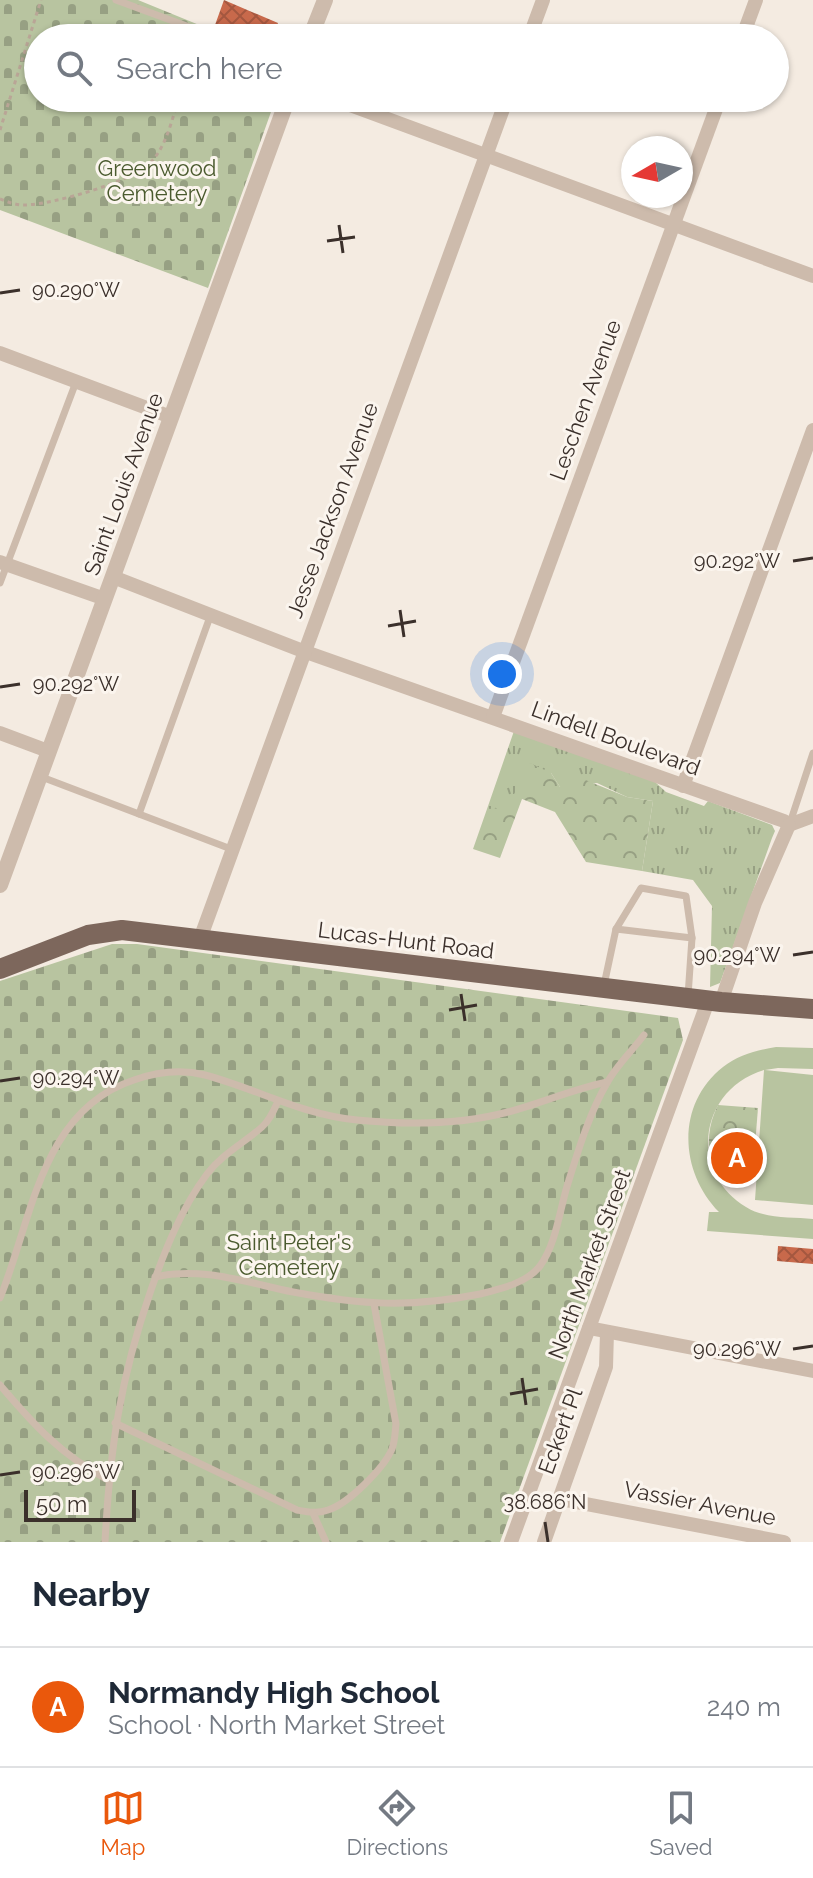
<!DOCTYPE html>
<meta charset="utf-8">
<style>
:root{--surface:#fff;--page:#f6f6f7;--text:#1f2937;--muted:#747a83;--line:#e0e1e3;--accent:#ea580c}
body{margin:0;font-family:Raleway,sans-serif;background:var(--page);color:var(--text)}
.compass{position:absolute;left:621px;top:136px;width:72px;height:72px;border-radius:50%;background:var(--surface);box-shadow:0 2px 6px #0004;rotate:261deg}
.scale{position:absolute;left:24px;bottom:20px;width:112px;box-sizing:border-box;padding-left:8px;border:4px solid #3b302b;border-top:0;font-size:22px;line-height:28px;white-space:nowrap;color:#3b302b;-webkit-text-stroke:6px #fbf5ee;paint-order:stroke}
.you{position:absolute;left:502px;top:674px;width:28px;height:28px;margin:-20px;border:6px solid #fff;border-radius:50%;background:#1a73e8;box-shadow:0 0 0 12px #1a73e833}
.badge{display:grid;place-items:center;width:52px;height:52px;border-radius:50%;background:var(--accent);color:#fff;font-size:26px;font-weight:700}
.pin{position:absolute;translate:-50% -50%;border:4px solid #fff;box-shadow:0 2px 8px #0006}
.list{margin:0;padding:0;list-style:none}
h2{display:flex;justify-content:space-between;align-items:center;height:104px;margin:0;padding:0 32px;font-size:34px}
h2 small{font-size:26px;font-weight:400;color:var(--muted)}
.list li{display:grid;grid-template-columns:52px 1fr auto;gap:24px;align-items:center;box-sizing:border-box;height:120px;padding:0 32px;border-top:2px solid var(--line)}
.list b{display:block;font-size:30px;white-space:nowrap}
.list p{margin:0;font-size:26px;white-space:nowrap;color:var(--muted)}
.list em{font-size:26px;font-style:normal;color:var(--muted)}
.icon{flex:none;width:44px;height:44px;fill:none;stroke:currentColor;stroke-width:2;stroke-linecap:round;stroke-linejoin:round}
.map{position:relative;flex:none;width:813px;height:1542px;overflow:hidden}
.search{position:absolute;background:var(--surface);box-shadow:0 2px 6px #0004;left:24px;right:24px;top:24px;height:88px;display:flex;align-items:center;gap:20px;box-sizing:border-box;padding:0 28px;border-radius:44px;color:var(--muted);font-size:30px}
.sheet{height:224px;background:var(--surface)}
nav{display:flex;justify-content:space-around;align-items:center;box-sizing:border-box;height:112px;border-top:2px solid var(--line);background:var(--surface);font-size:22px;color:var(--muted)}
nav a{display:grid;justify-items:center;gap:4px}
nav .on{color:var(--accent)}
.map>svg:first-child{display:block}
.grass{fill:url(#grass-tufts)}
.forest{fill:url(#forest-crowns)}
.cemetery{fill:url(#cemetery-stones)}
.garden{fill:#b8c4a0}
.building{fill:url(#building-cross-hatch)}
.lines{fill:none;stroke-linecap:round;stroke-linejoin:round}
.path{stroke:#b9a596;stroke-width:3;stroke-dasharray:4 4;stroke-linecap:butt}
.service{stroke:#cdbbac;stroke-width:7}
.minor{stroke:#cdbbac;stroke-width:14}
.tertiary{stroke:#cdbbac;stroke-width:16}
.primary{stroke:#7d675c;stroke-width:20}
.ticks{fill:none;stroke:#3b302b;stroke-width:3}
.labels{text-anchor:middle;dominant-baseline:central;stroke-width:6;stroke-linejoin:round;paint-order:stroke}
.park-label{font-size:22px;fill:#4a5a2e;stroke:#fbf5ee}
.street-label{font-size:22px;fill:#3b302b;stroke:#fbf5ee}
.ticks-label{font-size:20px;text-anchor:middle;fill:#3b302b;stroke:#fbf5ee;stroke-width:6;stroke-linejoin:round;paint-order:stroke}
</style>
<div class="map">
<svg width="813" height="1542" viewBox="0 0 813 1542">
<defs>
<pattern id="grass-tufts" width="24" height="20" patternUnits="userSpaceOnUse" patternTransform="scale(2)"><rect width="24" height="20" fill="#b8c4a0"/><path d="M3 7l-1-3M5 7V3M7 7l1-3M15 17l-1-3M17 17v-4M19 17l1-3" fill="none" stroke="#97a083"/></pattern>
<pattern id="forest-crowns" width="20" height="18" patternUnits="userSpaceOnUse" patternTransform="scale(2)"><rect width="20" height="18" fill="#b8c4a0"/><path d="M2 6a3 3 0 1 1 6 0M12 15a3 3 0 1 1 6 0" fill="none" stroke="#97a083"/></pattern>
<pattern id="cemetery-stones" width="16" height="16" patternUnits="userSpaceOnUse" patternTransform="scale(2)"><rect width="16" height="16" fill="#b8c4a0"/><path d="M2 7V4a2 2 0 0 1 4 0v3zM10 15v-3a2 2 0 0 1 4 0v3z" fill="#97a083"/></pattern>
<pattern id="building-cross-hatch" width="8" height="8" patternUnits="userSpaceOnUse" patternTransform="scale(2)"><rect width="8" height="8" fill="#c8694b"/><path d="M0 0l8 8M0 8l8-8" fill="none" stroke="#a4573f"/></pattern>
</defs>
<rect width="100%" height="100%" fill="#f4ebe1"/>
<!-- grass -->
<path class="grass" d="M514,731l140,50 12,11 38,14 4,-5 64,24 3,6 -3,7 -52,145 -10,4 2,-81 -19,-26 -51,-9 11,-70 -26,-4 -30,-14 -37,4 -9,-14 -44,36h-20z"/>
<!-- forest -->
<g class="forest">
<path d="M530,763l21,10 9,14 11,-13 56,23 26,4 -11,70 -56,-9 -31,-50 -33,-13 -22,59 -27,-9 14,-40 20,-1z"/>
<path d="M718,1105l40,3 -5,62 -40,-4c-7,-21 -5,-41 5,-61z"/>
</g>
<!-- cemetery -->
<g class="cemetery">
<path d="M0,0h138l93,38h-193v60h238l-68,190 -208,-78z"/>
<path d="M112,944h25l541,74 5,22 -183,502h-500v-561z"/>
</g>
<!-- garden -->
<path class="garden" d="M776,1047l37,1v21l-35,-1 -13,2 48,5v130l-58,-5 9,-130c-64,19 -77,101 -18,137 19,12 45,10 67,12v20l-106,-8 2,-19h10c-40,-41 -43,-108 4,-145 15,-12 35,-17 53,-20z"/>
<!-- building -->
<g class="building">
<path d="M224,0l54,23 -5,15h-11l-16,-5 -1,3 -30,-11z"/>
<path d="M778,1246l35,3v15l-36,-3z"/>
</g>
<g class="lines">
<!-- path -->
<g class="path">
<path d="M0,130l41,-130"/>
<path d="M0,199c8,3 16,6 24,6 27,0 112,-24 128,-44 15,-17 20,-42 27,-63"/>
</g>
<!-- service -->
<g class="service">
<path d="M116,0l103,38"/>
<path d="M0,583l76,-201"/>
<path d="M39,776l192,73"/>
<path d="M139,814l72,-200"/>
<path d="M790,823l23,-70"/>
<path d="M616,929l25,-41 45,8 6,42"/>
<path d="M604,985l12,-56 76,9 -4,58"/>
<path d="M155,1277c46,-11 93,6 138,15 70,13 117,16 187,2 20,-5 47,-11 60,-28 17,-23 20,-60 29,-86 10,-32 21,-68 38,-97 9,-17 25,-32 37,-48"/>
<path d="M0,1298c32,-78 41,-188 134,-218 23,-8 47,-11 71,-5 52,14 98,40 152,45 49,5 102,5 151,-8 34,-9 65,-23 99,-30"/>
<path d="M0,1385c34,40 61,70 108,95"/>
<path d="M115,1423l182,87c11,2 20,4 31,0 20,-6 56,-42 64,-61 3,-8 3,-16 4,-25l-22,-120"/>
<path d="M313,1513l13,29"/>
<path d="M105,1542c5,-94 15,-163 46,-252 14,-40 30,-81 56,-116 15,-20 37,-31 55,-47 8,-7 12,-17 16,-26"/>
</g>
<!-- minor -->
<g class="minor">
<path d="M529,38l14,-38"/>
<path d="M742,38l14,-38"/>
<path d="M331,98l482,178"/>
<path d="M0,353l171,64"/>
<path d="M0,562l105,37"/>
<path d="M113,577l190,74 481,170 5,4"/>
<path d="M493,717l227,-619"/>
<path d="M0,733l48,18"/>
<path d="M683,786l130,-356"/>
<path d="M789,825l24,-9"/>
<path d="M200,939l307,-841"/>
<path d="M721,1002l34,-99 34,-78"/>
<path d="M589,1328l224,43"/>
<path d="M560,1499l224,43"/>
<path d="M511,1542l197,-541"/>
<path d="M544,1542l62,-175 1,-35"/>
</g>
<!-- tertiary -->
<g class="tertiary">
<path d="M310,38l15,-38"/>
<path d="M0,885l288,-787"/>
</g>
<!-- primary -->
<path class="primary" d="M0,969l88,-34 34,-5 599,72 92,7"/>
</g>
<!-- ticks -->
<path class="ticks" d="M339,225l4,28M327,241l28,-4M0,293l20,-3M793,561l20,-3M400,610l4,27M388,626l28,-5M0,687l20,-3M793,955l20,-3M461,994l4,27M449,1010l28,-5M0,1081l20,-3M793,1349l20,-3M522,1378l4,27M510,1394l28,-5M0,1475l20,-3M545,1522l3,20"/>
<g class="labels">
<!-- park labels -->
<g class="park-label">
<text x="157" y="168">Greenwood<tspan x="157" dy="25">Cemetery</tspan></text>
<text x="289" y="1242">Saint Peter's<tspan x="289" dy="25">Cemetery</tspan></text>
</g>
<!-- street labels -->
<g class="street-label">
<text transform="translate(585 400) rotate(-70)">Leschen Avenue</text>
<text transform="translate(123 484) rotate(-70)">Saint Louis Avenue</text>
<text transform="translate(332 510) rotate(-70)">Jesse Jackson Avenue</text>
<text transform="translate(616 738) rotate(20)">Lindell Boulevard</text>
<text transform="translate(406 940) rotate(7)">Lucas-Hunt Road</text>
<text transform="translate(589 1264) rotate(-70)">North Market Street</text>
<text transform="translate(560 1431) rotate(-70)">Eckert Pl</text>
<text transform="translate(700 1503) rotate(11)">Vassier Avenue</text>
</g>
</g>
<g class="ticks-label">
<text x="76" y="297">90.290°W</text>
<text x="737" y="568">90.292°W</text>
<text x="76" y="691">90.292°W</text>
<text x="737" y="962">90.294°W</text>
<text x="76" y="1085">90.294°W</text>
<text x="737" y="1356">90.296°W</text>
<text x="76" y="1479">90.296°W</text>
<text x="545" y="1509">38.686°N</text>
</g>
</svg>
<svg class="compass" viewBox="-18 -18 36 36"><path d="M0-13l5 13h-10z" fill="#e53935"/><path d="M0 13l5-13h-10z" fill="#747a83"/></svg>
<div class="scale">50 m</div>
<div class="you"></div>
<div class="pin badge" style="left:737px;top:1158px">A</div>
<div class="search"><svg class="icon" aria-label="search" viewBox="0 0 24 24"><circle cx="10" cy="10" r="6"/><path d="M15 15l6 6"/></svg>Search here</div>
</div>
<section class="sheet">
<h2>Nearby<small></small></h2>
<ul class="list">
<li><span class="badge">A</span><div><b>Normandy High School</b><p>School · North Market Street</p></div><em>240 m</em></li>
</ul>
</section>
<nav>
<a class="on"><svg class="icon" aria-label="map" viewBox="0 0 24 24"><path d="M3 6l6-2 6 2 6-2v14l-6 2-6-2-6 2zM9 4v14M15 6v14"/></svg>Map</a>
<a><svg class="icon" aria-label="directions" viewBox="0 0 24 24"><path d="M12 3l9 9-9 9-9-9zM9 14v-3h6M13 9l2 2-2 2"/></svg>Directions</a>
<a><svg class="icon" aria-label="saved" viewBox="0 0 24 24"><path d="M7 4h10v16l-5-4-5 4z"/></svg>Saved</a>
</nav>
